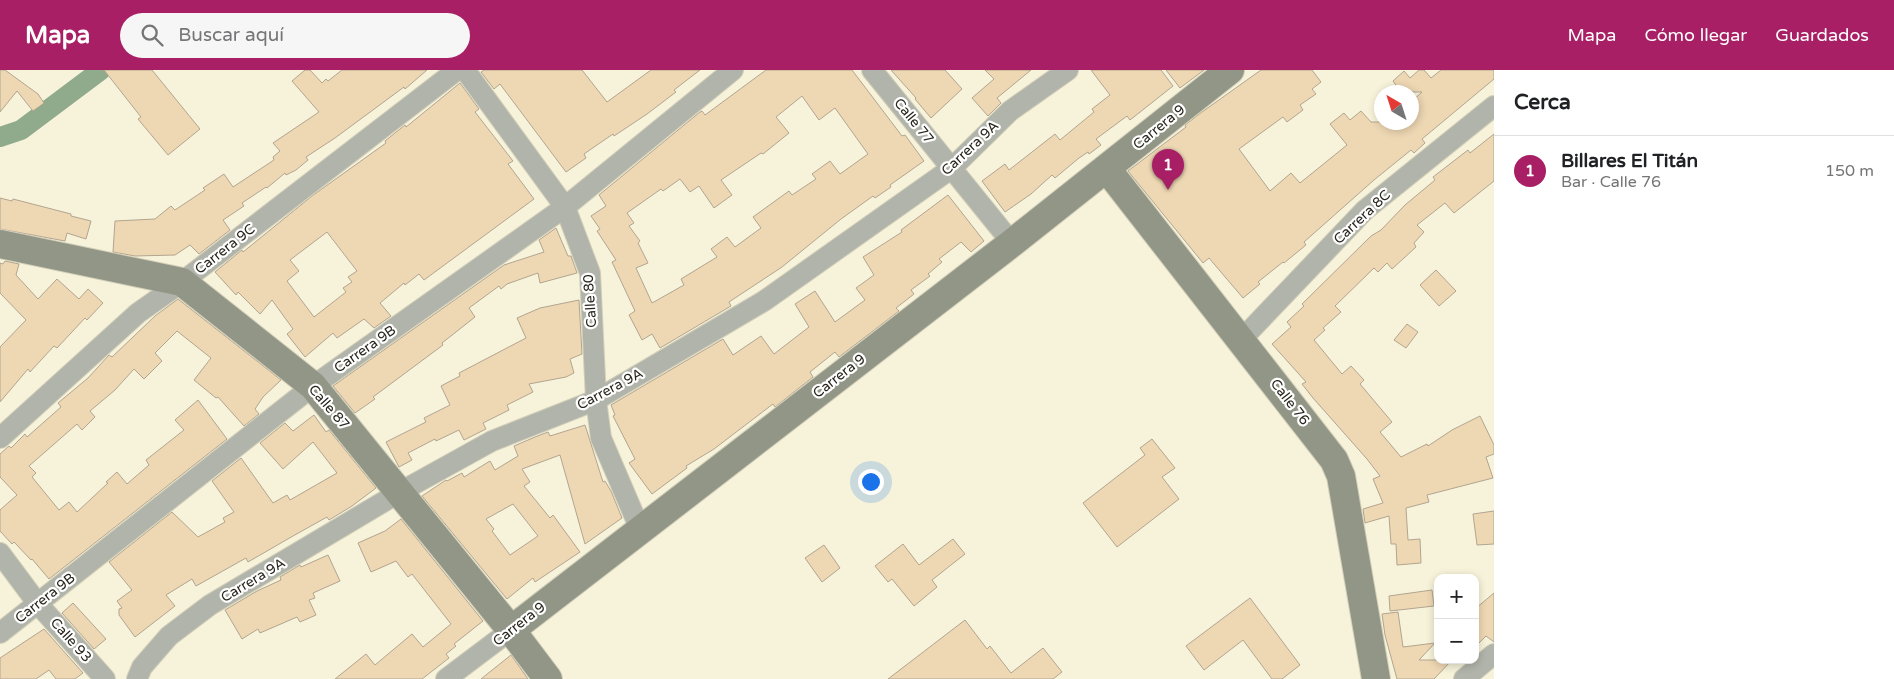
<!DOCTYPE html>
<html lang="es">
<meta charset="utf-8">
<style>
:root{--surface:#fff;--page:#f6f6f6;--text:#202124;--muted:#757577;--line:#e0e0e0;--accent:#a81f65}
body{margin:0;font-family:"Varela Round",sans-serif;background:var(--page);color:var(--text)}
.controls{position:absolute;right:15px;bottom:15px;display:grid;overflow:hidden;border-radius:10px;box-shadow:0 2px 8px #0003}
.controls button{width:45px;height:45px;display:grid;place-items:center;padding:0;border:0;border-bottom:1px solid var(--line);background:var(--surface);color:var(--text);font:25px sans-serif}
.compass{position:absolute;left:1374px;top:15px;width:45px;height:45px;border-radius:50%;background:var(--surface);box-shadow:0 2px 8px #0003;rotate:321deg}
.you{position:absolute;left:870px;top:411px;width:18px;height:18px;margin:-12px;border:4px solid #fff;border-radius:50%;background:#1a73e8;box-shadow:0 0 0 8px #1a73e833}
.badge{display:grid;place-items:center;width:32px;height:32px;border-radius:50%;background:var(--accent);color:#fff;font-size:16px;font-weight:700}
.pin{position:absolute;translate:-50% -41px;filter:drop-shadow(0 1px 2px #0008)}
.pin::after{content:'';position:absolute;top:26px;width:18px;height:15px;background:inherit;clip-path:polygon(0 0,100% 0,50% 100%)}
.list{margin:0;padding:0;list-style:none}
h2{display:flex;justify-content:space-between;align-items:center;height:65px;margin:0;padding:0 20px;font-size:21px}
h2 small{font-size:16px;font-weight:400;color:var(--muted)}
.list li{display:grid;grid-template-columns:32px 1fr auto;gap:15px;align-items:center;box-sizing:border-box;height:70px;padding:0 20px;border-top:1px solid var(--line)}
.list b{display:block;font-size:19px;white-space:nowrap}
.list p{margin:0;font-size:16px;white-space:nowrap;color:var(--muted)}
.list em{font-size:16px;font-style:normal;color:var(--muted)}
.icon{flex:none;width:28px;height:28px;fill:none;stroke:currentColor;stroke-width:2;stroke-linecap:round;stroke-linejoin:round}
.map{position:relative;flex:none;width:1494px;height:609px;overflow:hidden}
header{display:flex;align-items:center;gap:30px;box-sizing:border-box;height:70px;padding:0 25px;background:var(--accent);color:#fff}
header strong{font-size:24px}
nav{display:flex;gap:28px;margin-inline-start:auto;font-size:18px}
.search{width:350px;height:45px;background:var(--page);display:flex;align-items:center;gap:12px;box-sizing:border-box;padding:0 18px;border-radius:28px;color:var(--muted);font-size:19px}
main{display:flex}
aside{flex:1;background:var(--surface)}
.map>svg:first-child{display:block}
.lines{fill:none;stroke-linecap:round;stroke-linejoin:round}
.canal{stroke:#90ab8c;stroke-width:20}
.building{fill:#eed7b3;stroke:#b2a590;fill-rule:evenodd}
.street-casing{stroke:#d2ceb8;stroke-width:22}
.secondary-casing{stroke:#d2ceb8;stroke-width:30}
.street{stroke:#b1b4aa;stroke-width:20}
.secondary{stroke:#919687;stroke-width:28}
.labels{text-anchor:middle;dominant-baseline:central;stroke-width:4.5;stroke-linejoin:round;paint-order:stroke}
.street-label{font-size:14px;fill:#27251c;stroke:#fff}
</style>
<header>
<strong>Mapa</strong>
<div class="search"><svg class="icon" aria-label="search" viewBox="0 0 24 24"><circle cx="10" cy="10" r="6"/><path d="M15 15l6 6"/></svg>Buscar aquí</div>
<nav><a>Mapa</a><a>Cómo llegar</a><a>Guardados</a></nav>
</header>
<main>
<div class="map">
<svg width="1494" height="609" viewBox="0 0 1494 609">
<rect width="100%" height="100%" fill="#f7f3da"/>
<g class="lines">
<!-- canal -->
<path class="canal" d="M0,67l21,-7 80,-60"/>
</g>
<!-- building -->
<g class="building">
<path d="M0,0h5l33,24 6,9 -11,8 -16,-20 -17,21z"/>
<path d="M104,0h48l48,59 -32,26 -30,-36 3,-2z"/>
<path d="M305,0h5l12,13 4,-4 2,2 14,-11h85l-22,19 -1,-2 -69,51 -29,19 2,3 -12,10 -10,5 -1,-2 -18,15 -1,-1 -24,16 2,3 -21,14 7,10 -31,24 -9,-9 -15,10 -40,1 -22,-4 2,-31 40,-2 16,-13 4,4 30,-20 -2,-2 21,-14 9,13 41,-27 -1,-3 7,-6 -7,-8 46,-31 -27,-31z"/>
<path d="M484,0h98l25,32 44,-32h49l-26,20 2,2 -29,22 -33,22 -1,-2 -29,20 2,4 -20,14 -66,-88 -6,5 -13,-17z"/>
<path d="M766,0h86l50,66 3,-1 19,26 -34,24 1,2 -16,11 -2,-2 -32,23 -59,48 -53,35 2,4 -71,42 -8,-14 -10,6 -13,-25 6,-4 -23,-49 4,-2 -19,-29 3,-2 -9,-13 15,-10 -7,-11 101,-83 2,-1 3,4zM802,26l17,24 16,-12 33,46 -28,20 -10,-13 -18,13 4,5 -24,16 -3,-4 -36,26 8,11 -26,19 -8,-10 -16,12 6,8 -36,22 3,6 -32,18 -16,-35 12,-5 -10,-20 2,-2 -11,-15 5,-3 -7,-10 34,-24 2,2 17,-12 10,13 9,-6 15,22 18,-13 -11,-15 40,-27 2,1 26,-21 -13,-16z"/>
<path d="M891,0h54l17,19 -31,29 -16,-19 1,-1z"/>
<path d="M985,0h46l-34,28 4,5 -13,13 -16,-18 22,-19z"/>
<path d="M1091,0h70l12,16 -43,34 -3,-4 -31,23 5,6 -12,9 -1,-2 -9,6 -24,20 -3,-3 -21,19 -26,18 -23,-31 23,-17 4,6 46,-36 5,6 34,-28 -2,-3 18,-14z"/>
<path d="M1166,0h38l-24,18z"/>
<path d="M1261,0h51l9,12 -9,7 4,5 -16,11 3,5 -16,12 -4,-5 -44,32 31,42 21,-18 9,10 47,-38 -17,-21 14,-11 6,7 11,-9 10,11h41v-21l10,-9h-30l6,-4 -5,-7 11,-10 6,7 9,-8h5l7,8 10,-8h53v9l-72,60 3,4 -11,10 -3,-3 -37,30 -70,62 2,3 -22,18 -1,-1 -25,20 2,2 -17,14 -34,-40 -6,5 -75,-92 58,-44 -1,-2 17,-13z"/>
<path d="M460,13l19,26 -4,3 38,49 -5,3 26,35 -110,81 -5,-6 -14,11 -1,-2 -24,20 11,13 -17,12 -10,-9 -27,19 -4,-5 -28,24 -18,-23 6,-5 -21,-29 -12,14 -22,-22 -2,3 -21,-23 27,-22 1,2 69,-56 74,-53 -1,-2 20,-16 1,2zM327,162l30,39 -9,6 4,5 -9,6 3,4 -32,25 -27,-36 12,-10 -9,-11z"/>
<path d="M1494,64v47l-40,32 -9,-10 -28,22 7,7 -10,11 2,4 -24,22 -5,-6 -9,9 -4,-4 -39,38 6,6 -18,16 2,2 -11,10 28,34 9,-8 13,14 -4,4 32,38 -12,10 21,25 26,-13 1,2 24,-16 28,-14 14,29v9l-8,3 7,21 -66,17 2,7 -23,6 2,32 12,-1 1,24 -24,2 -1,-21h-5l-2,-28 -24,7 -2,-14 20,-6 -10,-24 7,-3 -13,-17 -54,-61 -11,-14 4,-2 -34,-38 19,-17 -4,-5 17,-16 -2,-2 69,-68 10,-6 24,-25 30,-25 -2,-3 35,-27 2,3z"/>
<path d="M948,125l36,46 -13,11 -10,-10 -22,17 3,3 -14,12 2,2 -19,14 3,4 -18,14 3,3 -60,46 -4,-5 -25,20 3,5 -38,30 -2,-3 -59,45 -28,17 1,2 -35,26 -23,-31 6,-4 -22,-43 2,-1 -4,-10 112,-66 10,16 28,-19 13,18 35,-27 -14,-23 20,-13 20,31 30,-22 -9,-12 18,-13 -11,-18 39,-25 -1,-2z"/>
<path d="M0,128l12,3 1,-2 58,15v2l20,5 -5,18 -19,-6 -2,8 -65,-12z"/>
<path d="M556,158l12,28h3l6,17 -37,10 -2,-10 -31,11 -6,5 -2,-3 -30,22 6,9 -33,26 1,2 -70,52 2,2 -20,14 -22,-27 171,-121 40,-13 -5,-12z"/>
<path d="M5,191l14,3 -3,11 22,24 19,-20 22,20 9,-10 15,14 -16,17 -2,-2 -28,30 -3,-2 -24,26 -2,-3 -28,33v-55l26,-27 -26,-27v-30l3,1z"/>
<path d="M1436,200l20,21 -17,15 -19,-21z"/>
<path d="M178,229l103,81 -18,17 -8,12 4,5 -15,12 -26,-29 -2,1 -22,-18 17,-22 -34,-27 -22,22 7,8 -18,18 -10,-10 -19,21 -25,21 5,6 -13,13 -5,-6 -48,42 7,7 -4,4 27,33 10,-8 8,10 31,-29 -2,-1 11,-10 10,12 22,-19 -3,-5 38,-30 -9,-10 23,-20 29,39 -178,140 -17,-20 -1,1 -17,-18 -2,2 -12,-13v-21l17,-15 -17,-18v-23l9,-8 2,2 14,-14 2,3 34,-30 -3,-4 30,-25 21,-23 3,2 43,-41z"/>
<path d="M579,230l3,54 -12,5 4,14 -8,4 -37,7 4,8 -26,13 2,5 -26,13 3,6 -22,11 -5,-10 -23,11 -1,-2 -27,14 4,7 -13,7 -13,-25 40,-20 -2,-4 26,-13 -9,-19 19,-10 -1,-3 67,-35 -9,-20 23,-10z"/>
<path d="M1407,254l11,8 -12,16 -12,-8z"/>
<path d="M314,345l12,17 3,-2 47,58 -24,18 -23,14 -2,-3 -34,19 -45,26 -2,-4 -50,28 -4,-7 -26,16 9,11 -40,31 -16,-22v-6l3,-1 -5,-7 15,-11 -23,-28 63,-50 26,25 27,-15 -2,-4 11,-6 -22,-31 29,-23 32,45 14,-8 3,5 47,-27 -24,-31 -30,27 -23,-26 25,-20 8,8z"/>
<path d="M585,355l18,57 2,-1 6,10 11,27 -37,26 -25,-89 -38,14 8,13 -6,4 26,32 3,-3 27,37 -45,30 -2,-4 -26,21 -85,-103 24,-16 1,1 15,-8 2,4 26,-16 5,9 23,-14 -4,-10 21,-9 13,-5 2,4zM513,434l25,32 -28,19 -18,-24 2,-2 -8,-10z"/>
<path d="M1152,369l23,29 -13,9 17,22 -62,48 -34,-44 62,-48 -5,-7z"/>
<path d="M1494,441v33l-17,1 -4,-31z"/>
<path d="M401,449l82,102 -29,23 2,2 -10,8 3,4 -27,21h-87l31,-25 9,11 37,-31 11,13 28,-23 -39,-50 -4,3 -12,-16 -25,11 -13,-29 27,-12z"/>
<path d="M953,469l12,15 -33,26 5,7 -23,19 -22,-27 -4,3 -13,-16 28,-22 16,21z"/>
<path d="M824,475l16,23 -18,14 -17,-24z"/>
<path d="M328,485l12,26 -27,12 2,5 -6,2 7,15 -16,7 -3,-5 -37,16 -2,-4 -16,10 -17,-29 32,-19 24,-11 -1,-3 20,-12 1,2z"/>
<path d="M1432,520l2,16 -44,5 -1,-15z"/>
<path d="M1494,523v49l-8,-6 -11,11v-38z"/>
<path d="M1250,528l50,67 -18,14h-10l-29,-39 -39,30 -18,-24z"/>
<path d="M73,533l33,36 -12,10 -32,-36z"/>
<path d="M1398,542l5,35 32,-4 -16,17h33l-18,19h-37l-12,-44 -3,-21z"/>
<path d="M965,550l22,29 3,-3 21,27 32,-25 19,24 -9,7h-165z"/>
<path d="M44,559l39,44 -8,6h-19l-7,-9 -13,9h-36v-21z"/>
<path d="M511,585l17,24h-47z"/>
</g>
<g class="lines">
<defs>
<g id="street">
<path d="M465,0l100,137 25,66 6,127 5,38 39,91"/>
<path d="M872,0l140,173"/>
<path d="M1241,270l124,-130 129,-104"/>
<path d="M0,368l138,-125 44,-31 275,-212"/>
<path d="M0,483l38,51 67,75"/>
<path d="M0,563l313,-247 252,-179 168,-137"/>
<path d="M137,609l5,-12 27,-31 41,-31 190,-113 92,-51 104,-41 168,-99 188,-133 58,-57 58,-41"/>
<path d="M446,609l65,-49"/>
<path d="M1464,609l30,-25"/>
</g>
<g id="secondary">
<path d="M1107,99l227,291 7,16 35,203"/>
<path d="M0,174l182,38 131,104 198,244 37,49"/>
<path d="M511,560l501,-387 218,-173"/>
</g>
</defs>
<!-- street casing -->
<use href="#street" class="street-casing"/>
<!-- secondary casing -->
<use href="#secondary" class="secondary-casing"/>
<!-- street -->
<use href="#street" class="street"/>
<!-- secondary -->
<use href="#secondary" class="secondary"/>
</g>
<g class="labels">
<!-- street labels -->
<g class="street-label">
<text transform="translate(914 51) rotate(51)">Calle 77</text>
<text transform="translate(1159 57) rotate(-39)">Carrera 9</text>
<text transform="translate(970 78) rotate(-43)">Carrera 9A</text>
<text transform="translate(1362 147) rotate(-43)">Carrera 8C</text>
<text transform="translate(225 179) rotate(-38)">Carrera 9C</text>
<text transform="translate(590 231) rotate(-94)">Calle 80</text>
<text transform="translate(365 279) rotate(-35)">Carrera 9B</text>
<text transform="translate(839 306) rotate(-38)">Carrera 9</text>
<text transform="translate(610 319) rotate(-28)">Carrera 9A</text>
<text transform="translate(1290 332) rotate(52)">Calle 76</text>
<text transform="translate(329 337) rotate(49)">Calle 87</text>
<text transform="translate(253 510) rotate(-31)">Carrera 9A</text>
<text transform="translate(45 528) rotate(-38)">Carrera 9B</text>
<text transform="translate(519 554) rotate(-38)">Carrera 9</text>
<text transform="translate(71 570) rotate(48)">Calle 93</text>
</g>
</g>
</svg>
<div class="controls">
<button>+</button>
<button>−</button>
</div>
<svg class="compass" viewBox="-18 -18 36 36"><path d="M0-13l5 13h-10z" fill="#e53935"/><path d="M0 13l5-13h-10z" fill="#757577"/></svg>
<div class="you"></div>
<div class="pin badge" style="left:1168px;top:120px">1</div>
</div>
<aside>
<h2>Cerca<small></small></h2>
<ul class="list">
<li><span class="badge">1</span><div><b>Billares El Titán</b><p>Bar · Calle 76</p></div><em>150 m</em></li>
</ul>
</aside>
</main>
